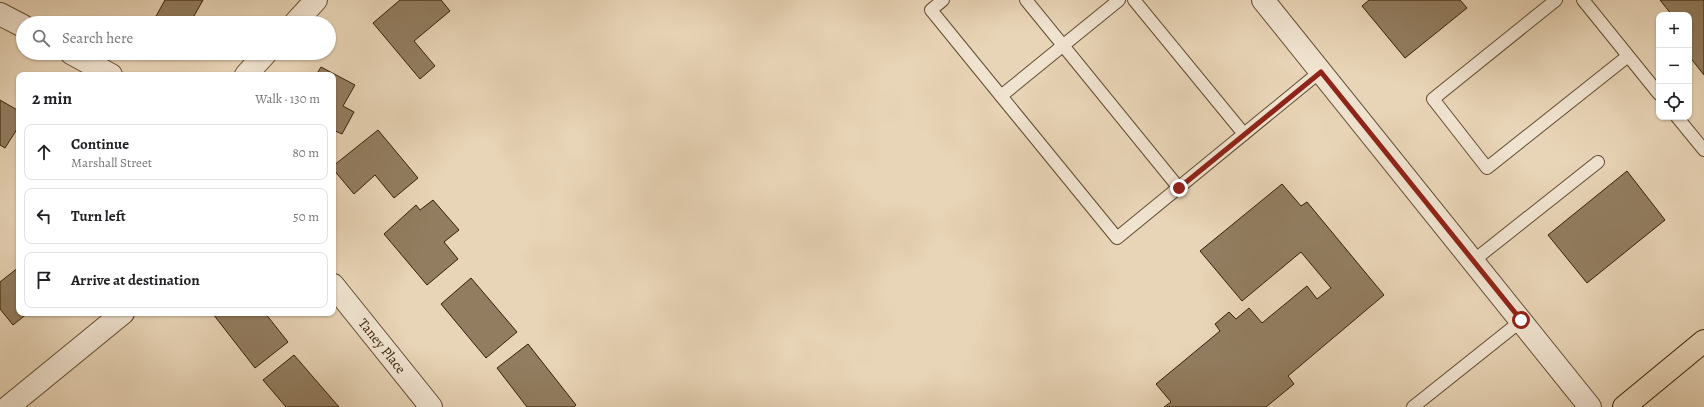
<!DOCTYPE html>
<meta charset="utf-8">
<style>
:root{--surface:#fff;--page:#f2f2f2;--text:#202124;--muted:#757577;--line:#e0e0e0}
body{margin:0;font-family:Alegreya,serif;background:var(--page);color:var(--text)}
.controls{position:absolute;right:12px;top:12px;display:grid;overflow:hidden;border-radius:8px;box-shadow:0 1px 3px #0004}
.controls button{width:36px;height:36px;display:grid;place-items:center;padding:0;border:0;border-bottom:1px solid var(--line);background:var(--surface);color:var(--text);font:20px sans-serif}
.stop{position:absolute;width:12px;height:12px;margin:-9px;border:3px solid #8f2418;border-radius:50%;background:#fff}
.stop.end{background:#8f2418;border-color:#fff;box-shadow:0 1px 4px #0008}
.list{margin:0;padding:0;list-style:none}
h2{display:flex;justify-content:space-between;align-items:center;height:52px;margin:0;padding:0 16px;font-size:17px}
h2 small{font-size:13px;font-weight:400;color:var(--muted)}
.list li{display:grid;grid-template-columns:26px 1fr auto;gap:12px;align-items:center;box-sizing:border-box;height:56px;margin:0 8px 8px;padding:0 8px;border:1px solid var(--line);border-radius:8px}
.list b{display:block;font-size:15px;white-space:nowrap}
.list p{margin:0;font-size:13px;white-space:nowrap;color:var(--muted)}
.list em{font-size:13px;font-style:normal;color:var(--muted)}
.icon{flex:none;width:22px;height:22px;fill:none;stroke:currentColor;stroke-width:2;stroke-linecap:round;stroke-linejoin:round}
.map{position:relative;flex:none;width:1704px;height:407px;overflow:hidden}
.search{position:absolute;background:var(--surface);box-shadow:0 1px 3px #0004;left:16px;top:16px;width:320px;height:44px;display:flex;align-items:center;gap:10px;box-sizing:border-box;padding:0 14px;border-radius:22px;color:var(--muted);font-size:15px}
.panel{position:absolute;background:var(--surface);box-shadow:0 1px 3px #0004;left:16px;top:72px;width:320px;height:244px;border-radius:8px}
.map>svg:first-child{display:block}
.building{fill:#927d60;stroke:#341f03}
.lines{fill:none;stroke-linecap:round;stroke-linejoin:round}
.lane-casing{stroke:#614c30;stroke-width:14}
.street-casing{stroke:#614c30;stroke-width:24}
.primary-casing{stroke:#341f03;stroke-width:24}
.lane{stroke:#f0e3d0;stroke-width:12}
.street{stroke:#f0e3d0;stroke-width:22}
.primary{stroke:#e8d4b6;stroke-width:22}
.route{stroke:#8f2418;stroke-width:5}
.labels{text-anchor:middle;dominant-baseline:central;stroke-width:3;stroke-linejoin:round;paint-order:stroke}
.street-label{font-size:14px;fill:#341f03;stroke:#f0e3d0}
</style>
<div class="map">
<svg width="1704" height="407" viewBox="0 0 1704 407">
<rect width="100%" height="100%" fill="#e8d4b6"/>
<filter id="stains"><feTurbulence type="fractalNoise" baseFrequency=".005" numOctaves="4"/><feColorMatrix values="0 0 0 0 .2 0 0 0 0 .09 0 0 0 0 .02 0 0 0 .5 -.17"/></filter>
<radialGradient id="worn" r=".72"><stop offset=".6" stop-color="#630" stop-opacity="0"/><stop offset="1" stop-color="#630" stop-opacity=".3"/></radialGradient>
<!-- building -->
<g class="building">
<path d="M165,0h38l-13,23h-26l-9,-5z"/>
<path d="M400,0h41l9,11 -36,30 21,25 -15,13 -47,-56z"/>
<path d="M1369,0h91l7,8 -62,50 -43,-52z"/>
<path d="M1660,0h44v75l-15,-19v-16l2,-1 -2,-3v-21h-17z"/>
<path d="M321,67l34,18 -12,21 11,6 -12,22 -9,-4v-55h-17z"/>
<path d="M0,100l19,11v15l-14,22 -5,-3z"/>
<path d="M378,130l40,48 -24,20 -19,-23 -21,19 -21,-25v-3z"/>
<path d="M1627,171l38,49 -78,63 -39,-48z"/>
<path d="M1282,184l19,22 6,-4 77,93 -96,81 6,8 -28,23h-102l7,-5 -15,-18 64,-53 -5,-7 14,-12 7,7 13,-11 13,15 45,-37 10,13 14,-11 -30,-36 -59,49 -42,-50z"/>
<path d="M433,200l26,30 -15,12 14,17 -31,26 -43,-51 32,-29 4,5z"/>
<path d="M19,267v46h9l-15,12 -13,-16v-27z"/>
<path d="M471,278l46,54 -31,26 -45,-54z"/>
<path d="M215,313h50l23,29 -33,26 -42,-54z"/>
<path d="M528,344l48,61 -2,2h-47l-30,-39z"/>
<path d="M294,355l45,52h-53l-23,-27z"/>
</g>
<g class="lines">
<defs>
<g id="lane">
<path d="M943,0l-12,10 70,86"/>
<path d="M1026,0l153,188"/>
<path d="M1119,0l-118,96 116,142 204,-167"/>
<path d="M1134,0l110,134"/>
<path d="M1556,0l-123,99 54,69 141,-112"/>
<path d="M1583,0l76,94"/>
<path d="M1677,117l27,33"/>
<path d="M1473,261l125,-99"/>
<path d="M1413,407l108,-86"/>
</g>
<g id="street">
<path d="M1263,0l327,407"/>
<path d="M0,14l23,12"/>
<path d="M295,23l21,-23"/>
<path d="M71,53l40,22"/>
<path d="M246,75l20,-22"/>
<path d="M333,285l98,122"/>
<path d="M8,407l115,-94"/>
</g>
<path id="primary" d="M1624,407l80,-66"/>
</defs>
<!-- lane casing -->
<use href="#lane" class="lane-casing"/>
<!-- street casing -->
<use href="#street" class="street-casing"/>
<!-- primary casing -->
<use href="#primary" class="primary-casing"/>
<!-- lane -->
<use href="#lane" class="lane"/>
<!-- street -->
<use href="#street" class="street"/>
<!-- primary -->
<use href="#primary" class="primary"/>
</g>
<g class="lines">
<!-- route -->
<path class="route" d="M1179,188l142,-116 200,248"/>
</g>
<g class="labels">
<!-- street labels -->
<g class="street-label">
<text transform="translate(382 346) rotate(51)">Taney Place</text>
</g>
</g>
<rect width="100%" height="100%" filter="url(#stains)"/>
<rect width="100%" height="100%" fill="url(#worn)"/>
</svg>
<div class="controls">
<button>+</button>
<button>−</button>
<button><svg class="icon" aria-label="locate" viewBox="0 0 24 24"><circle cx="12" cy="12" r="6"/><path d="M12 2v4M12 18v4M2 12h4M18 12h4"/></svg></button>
</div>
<div class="stop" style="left:1521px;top:320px"></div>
<div class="stop end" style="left:1179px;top:188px"></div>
<div class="search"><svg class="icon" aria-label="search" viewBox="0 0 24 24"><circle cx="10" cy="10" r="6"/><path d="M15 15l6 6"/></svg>Search here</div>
<section class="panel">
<h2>2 min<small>Walk · 130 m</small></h2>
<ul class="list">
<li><svg class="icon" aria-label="ahead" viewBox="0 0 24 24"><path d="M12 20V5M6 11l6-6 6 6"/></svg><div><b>Continue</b><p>Marshall Street</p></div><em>80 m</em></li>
<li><svg class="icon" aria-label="left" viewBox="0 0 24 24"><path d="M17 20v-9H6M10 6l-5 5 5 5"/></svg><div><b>Turn left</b></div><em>50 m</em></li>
<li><svg class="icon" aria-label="arrive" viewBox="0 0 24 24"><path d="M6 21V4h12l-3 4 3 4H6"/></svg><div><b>Arrive at destination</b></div></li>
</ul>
</section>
</div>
